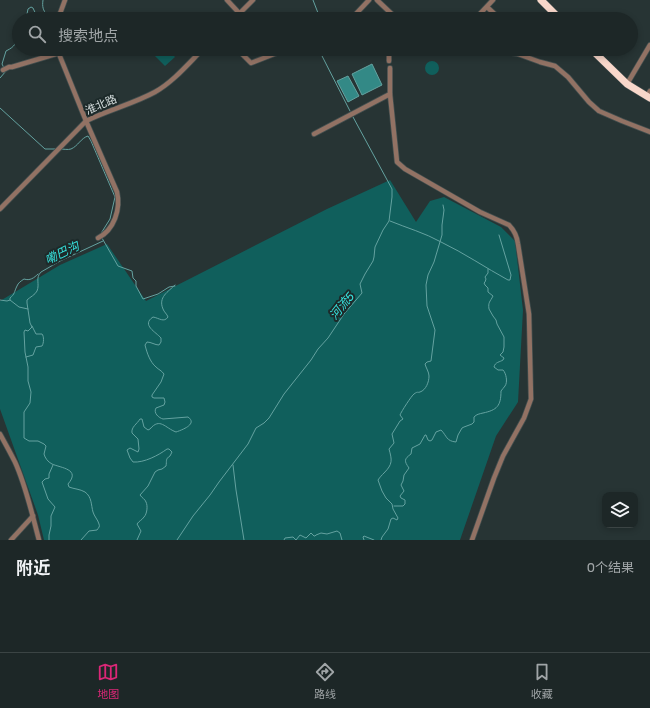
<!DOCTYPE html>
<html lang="zh">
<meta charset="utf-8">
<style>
:root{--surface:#1d2727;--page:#2a3333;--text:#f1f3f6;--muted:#a0a5a7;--line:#3b4444;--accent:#db2777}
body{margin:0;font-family:Rubik,"Noto Sans SC",sans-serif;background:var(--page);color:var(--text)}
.controls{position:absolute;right:12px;bottom:12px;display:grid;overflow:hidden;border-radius:8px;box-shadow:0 2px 6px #0003}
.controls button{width:36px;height:36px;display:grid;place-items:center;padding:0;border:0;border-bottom:1px solid var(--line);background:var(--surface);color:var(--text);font:20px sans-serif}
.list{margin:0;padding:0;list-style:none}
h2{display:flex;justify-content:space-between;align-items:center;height:52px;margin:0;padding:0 16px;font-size:17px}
h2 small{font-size:13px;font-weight:400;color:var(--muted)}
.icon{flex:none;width:22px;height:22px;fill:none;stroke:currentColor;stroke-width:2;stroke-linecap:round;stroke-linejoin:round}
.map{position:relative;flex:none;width:650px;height:540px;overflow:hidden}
.search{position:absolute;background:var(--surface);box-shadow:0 2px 6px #0003;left:12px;right:12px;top:12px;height:44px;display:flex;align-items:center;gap:10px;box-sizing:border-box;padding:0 14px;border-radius:22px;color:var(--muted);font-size:15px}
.sheet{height:112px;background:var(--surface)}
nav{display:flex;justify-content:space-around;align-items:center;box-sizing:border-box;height:56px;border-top:1px solid var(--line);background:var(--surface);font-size:11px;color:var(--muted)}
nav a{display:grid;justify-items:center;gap:2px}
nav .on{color:var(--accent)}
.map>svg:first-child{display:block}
.green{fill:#105f5c}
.water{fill:#338986;stroke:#64a2a0}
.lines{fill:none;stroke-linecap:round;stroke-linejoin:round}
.stream{stroke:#64a2a0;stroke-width:1}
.minor-casing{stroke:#434f4f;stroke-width:6}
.highway-casing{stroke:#434f4f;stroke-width:8}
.minor{stroke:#927264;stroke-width:4.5}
.highway{stroke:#f8d7ca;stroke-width:7}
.labels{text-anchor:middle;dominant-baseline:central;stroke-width:4;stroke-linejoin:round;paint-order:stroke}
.street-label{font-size:11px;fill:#d6dede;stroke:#1d2a2a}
.water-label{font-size:12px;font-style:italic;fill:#36e1dc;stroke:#1d2a2a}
</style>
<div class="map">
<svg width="650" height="540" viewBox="0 0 650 540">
<rect width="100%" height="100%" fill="#273434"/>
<!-- green -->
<g class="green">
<path d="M152,49h15l8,8 -10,9 -15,-15z"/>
<circle cx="432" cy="68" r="7"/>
<path d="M390,180l26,42 14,-21 14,-4 57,30 14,14 8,69 -5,92 -22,34 -36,104h-416l-6,-25 -38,-106v-108l60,-36 47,-21 39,57 181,-92z"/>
</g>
<!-- water -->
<g class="water">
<path d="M372,64l10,21 -20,10 -10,-21z"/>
<path d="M348,76l11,20 -11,6 -11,-21z"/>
</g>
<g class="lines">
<!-- stream -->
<g class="stream">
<path d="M43,0c-1,7 0,10 4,15l-2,4"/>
<path d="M313,0l5,13 1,6"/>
<path d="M26,19l2,-10 3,-2 2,1 5,11"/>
<path d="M319,50l31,61"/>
<path d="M4,68l-2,-4 4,-13c10,-5 9,-7 13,-17"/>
<path d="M0,78l6,-7"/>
<path d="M0,108l45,41h10"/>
<path d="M60,149c4,0 8,1 11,0 7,-3 10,-11 17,-13l3,5 24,56 -5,22 -10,16"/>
<path d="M390,221c17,7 35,12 51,21 23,11 45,26 67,38h2l1,-5 -12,-40"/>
<path d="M102,238l16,28 14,5 1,7 3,3v5l7,13 15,-5 11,-7 6,-1"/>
<path d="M0,300l7,1 3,-1 9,7 9,2"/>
<path d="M10,300v-2c5,-4 4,-6 7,-12 1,-3 4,-5 7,-7 6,2 10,-1 14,-5"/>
<path d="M26,357l7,-2 3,-8 6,-1c2,-3 2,-10 0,-12h-6l-4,-8"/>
<path d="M233,465l3,25 8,50"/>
<path d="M394,506h9l2,-2v-4l-4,-2 -1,-2 4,-5 -3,-6 2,-4 1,-6 5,-7c-5,-7 -5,-9 2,-14l1,-6 8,-4 5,-9h1l2,5 2,1 2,-1 4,-8 5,-2c6,6 5,11 15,12l2,-7 4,-7 2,-1 8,-3 2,-2v-5c3,-3 5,-3 9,-4 14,-3 18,-7 18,-22 1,-2 3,-3 4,-5 3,-4 1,-13 -2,-16h-5l-4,-3c1,-5 6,-5 9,-7l1,-2 -4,-3 3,-3 1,-5v-10l-7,-13 -1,-4 -3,-4 -4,-7c-1,-7 1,-7 4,-13l-5,-4v-4l-3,-3 -1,-2 1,-1 1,-3 -1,-2 3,-4v-4"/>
<path d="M49,540v-5l2,-9v-10l4,-9 -7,-8 -6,-17 3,-3 4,-1v-4l4,-9"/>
<path d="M81,540l8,-9 8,-1c2,-3 3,-3 2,-6 -1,-4 -5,-8 -6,-12 -2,-7 -1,-15 -8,-20 -5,-3 -11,-3 -16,-5l-1,-3c13,-15 -7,-16 -16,-20 -4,-2 -7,-6 -8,-10l2,-8 -2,-2 -6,-3h-9l-5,-3v-26l6,-9 1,-11 -3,-11v-14l-3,-15 -1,-20 1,-2 3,1 4,-4 -2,-4 -3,-20v-3c3,-3 8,-5 10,-9 3,-7 -2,-13 4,-19l19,-11 43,-20"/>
<path d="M137,540l4,-9 -4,-7c2,-3 5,-4 7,-7 3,-3 4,-11 2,-15 -1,-3 -4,-4 -6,-7l8,-9 7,-14 3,-2 4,-1 4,-3c1,-5 -1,-7 4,-10l2,-4 -3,-3h-2c-8,6 -23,14 -34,13l-3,-4 -3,-8 3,-2 8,4 1,-3 -1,-10 -6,-6c-1,-6 5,-9 8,-14h2l2,8 4,3 2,-1c10,-12 15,-1 26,3 6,-2 22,-8 12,-15l-25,2c-4,-1 -10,-6 -7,-11l8,-3 1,-3 -1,-4h-10l-2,-1v-2l9,-13 3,-8c-3,-4 -5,-4 -8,-7 -6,-5 -9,-14 -11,-22l2,-3c4,0 8,3 12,3l2,-3v-4c-5,-6 -20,-13 -8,-21 6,1 11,6 15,0 -1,-3 -4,-5 -5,-8 -5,-12 5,-17 12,-24"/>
<path d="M177,540l16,-24 17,-21 9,-13 29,-38 8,-16 8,-5 5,-5 15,-24 27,-34 7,-11 10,-11 16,-24 18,-21 -2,-9 5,-10 8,-13 1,-4 1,-10 8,-17 6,-9 3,-24v-8l-39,-72"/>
<path d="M284,540l1,-2 8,-1 3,3 4,-5 6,3 5,-5 3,3h1l1,-1 5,-2 6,1 10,-3 3,2 2,7"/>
<path d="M364,540l-1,-3 1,-1 10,4"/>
<path d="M381,540l1,-3 6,-8 3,-10 2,-1 4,2 1,-2 -5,-9 -1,-5 -6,-6 -4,-7 -4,-11c2,-3 4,-5 6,-7 9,-9 8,-13 5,-24l5,-6 -2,-9 8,-13 3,-2 -3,-4c1,-3 12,-20 14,-21 4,-3 3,-1 6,-2 6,-2 9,-10 9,-16 0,-4 -3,-8 -4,-12l2,-2 4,-1 4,-31 -8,-24 -1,-21 2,-10 6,-13 8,-27v-10l2,-15 -1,-5"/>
</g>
<defs>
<g id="minor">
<path d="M227,0l13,14"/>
<path d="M377,0l20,19"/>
<path d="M487,7l13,12"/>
<path d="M353,17l16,-17"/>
<path d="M58,19l7,-19"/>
<path d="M234,19l19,-19"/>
<path d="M475,19l18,-19"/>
<path d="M57,49l29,72 31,71c4,17 -3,38 -19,46"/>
<path d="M237,49l14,14 36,-14"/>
<path d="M487,49l31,5 22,8 15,4 13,11 21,25 10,9 23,10 28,11"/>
<path d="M389,61v-12"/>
<path d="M3,70l6,-3h3l47,-14"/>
<path d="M627,84l23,-39"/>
<path d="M390,94l7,68 8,7 75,43 29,13c6,6 8,11 9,19l11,70 2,85 -7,19 -21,38 -9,22 -22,62"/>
<path d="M647,96l3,-5"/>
<path d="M314,134l76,-40v-26"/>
<path d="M0,209l86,-88c22,-11 47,-17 69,-29 18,-10 33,-28 48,-43"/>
<path d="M0,434c5,9 10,18 15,28 11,24 17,52 24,78"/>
<path d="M11,540l22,-24"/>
</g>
<g id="highway">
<path d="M541,0l19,19"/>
<path d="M591,49l36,35 23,14"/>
</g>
</defs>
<!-- minor casing -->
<use href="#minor" class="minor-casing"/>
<!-- highway casing -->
<use href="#highway" class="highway-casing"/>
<!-- minor -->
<use href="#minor" class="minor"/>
<!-- highway -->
<use href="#highway" class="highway"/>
</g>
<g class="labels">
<!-- street labels -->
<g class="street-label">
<text transform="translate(101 105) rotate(-23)">淮北路</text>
</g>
<!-- water labels -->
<g class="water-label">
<text transform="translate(62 253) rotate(-26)">嘞巴沟</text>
<text transform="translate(342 306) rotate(-51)">河流5</text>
</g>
</g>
</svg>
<div class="controls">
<button><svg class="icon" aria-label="layers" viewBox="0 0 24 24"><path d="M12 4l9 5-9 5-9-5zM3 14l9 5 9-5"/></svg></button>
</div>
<div class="search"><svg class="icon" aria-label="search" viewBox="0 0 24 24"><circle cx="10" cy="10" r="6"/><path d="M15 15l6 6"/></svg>搜索地点</div>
</div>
<section class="sheet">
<h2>附近<small>0个结果</small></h2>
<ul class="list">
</ul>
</section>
<nav>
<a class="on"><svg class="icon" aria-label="map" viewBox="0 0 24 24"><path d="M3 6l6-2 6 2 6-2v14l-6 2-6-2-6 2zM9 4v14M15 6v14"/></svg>地图</a>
<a><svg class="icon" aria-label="directions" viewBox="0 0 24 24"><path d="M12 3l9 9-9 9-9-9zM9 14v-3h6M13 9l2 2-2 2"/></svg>路线</a>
<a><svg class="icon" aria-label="saved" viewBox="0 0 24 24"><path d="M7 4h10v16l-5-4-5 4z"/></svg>收藏</a>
</nav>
